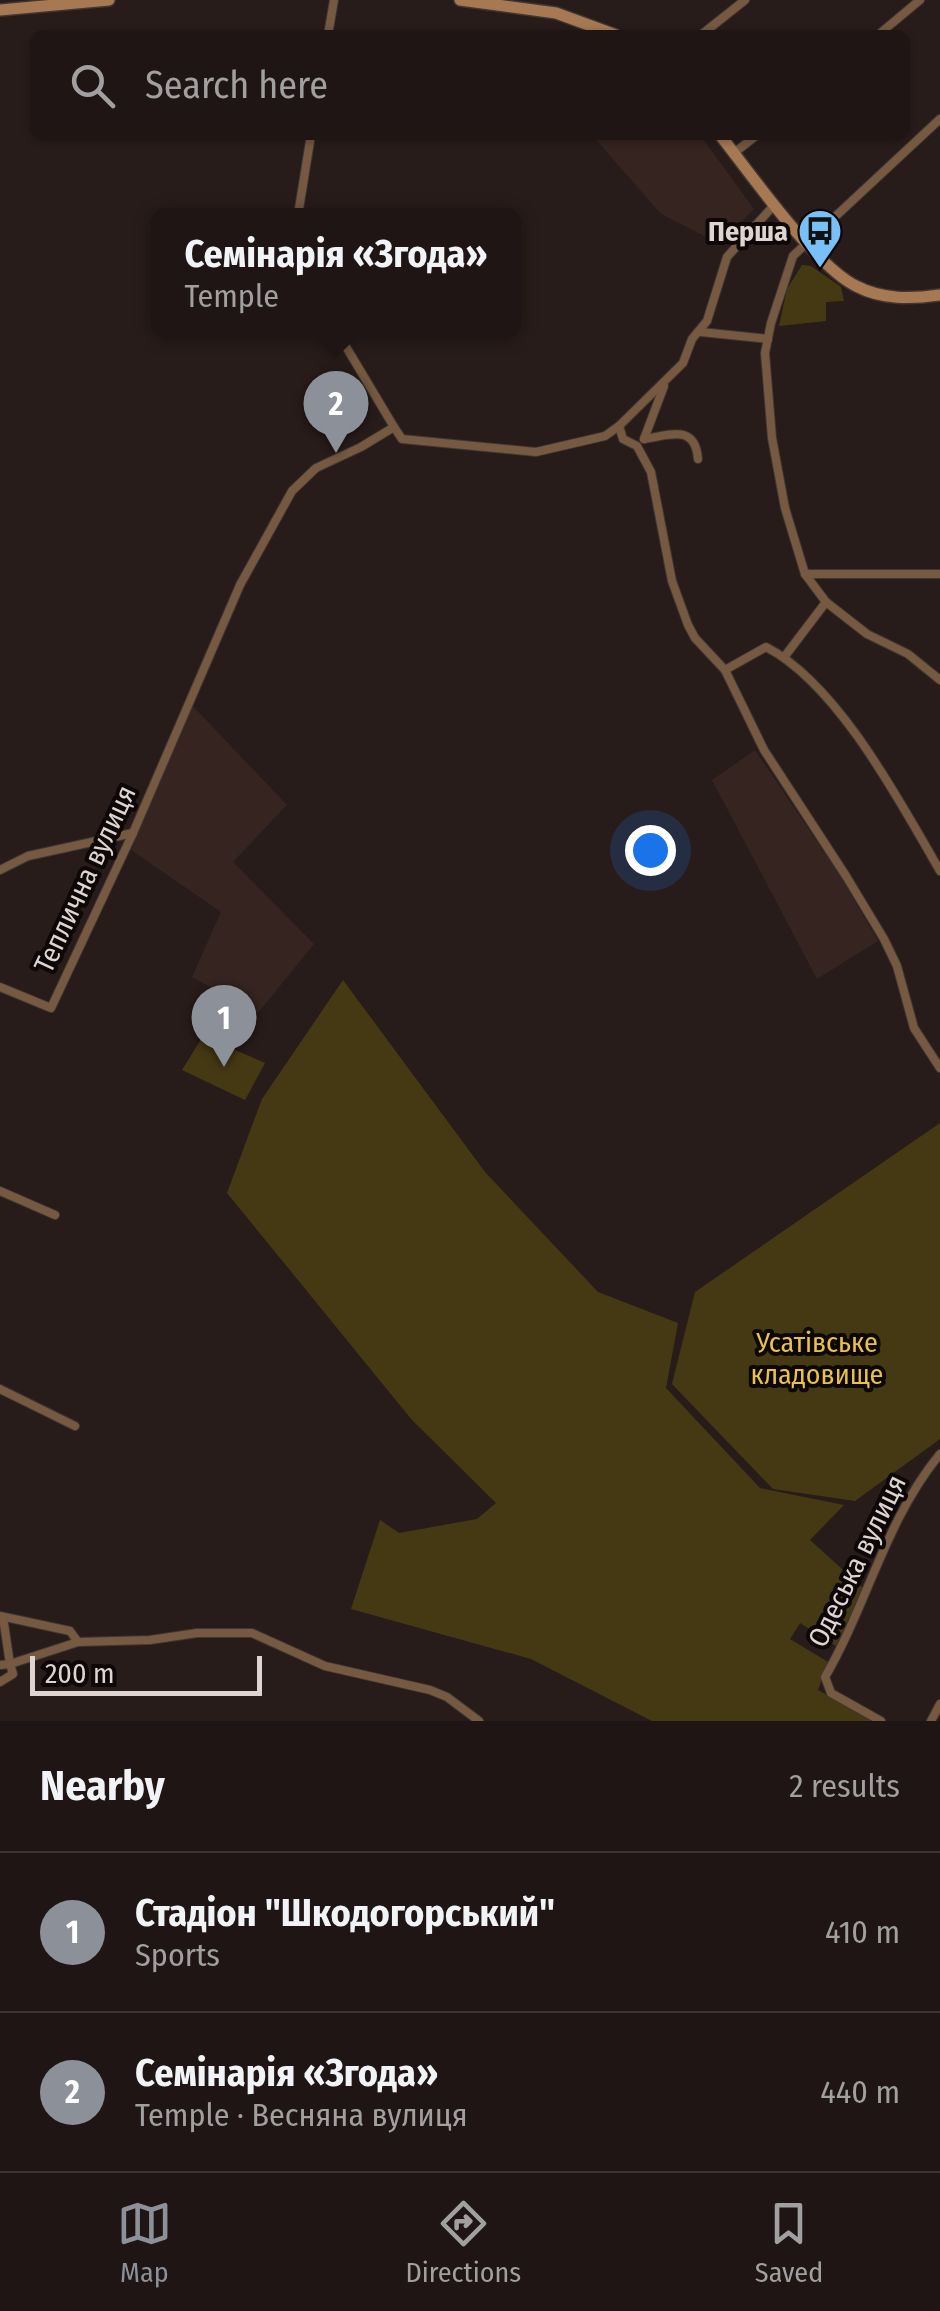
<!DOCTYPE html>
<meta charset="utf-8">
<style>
:root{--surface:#1e1514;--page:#261e1d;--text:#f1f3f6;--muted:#a19fa0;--line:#3c3434;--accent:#8c9099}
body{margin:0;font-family:"Fira Sans Condensed",sans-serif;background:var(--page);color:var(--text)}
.scale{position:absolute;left:30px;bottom:25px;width:232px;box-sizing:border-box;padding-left:10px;border:5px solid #ded5d3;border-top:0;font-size:28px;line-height:35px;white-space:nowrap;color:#ded5d3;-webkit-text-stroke:8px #0d0807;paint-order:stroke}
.you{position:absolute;left:650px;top:850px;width:35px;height:35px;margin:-25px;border:8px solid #fff;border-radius:50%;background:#1a73e8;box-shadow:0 0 0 15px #1a73e833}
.badge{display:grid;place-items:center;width:65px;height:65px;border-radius:50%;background:var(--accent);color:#fff;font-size:32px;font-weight:700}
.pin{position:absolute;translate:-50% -82px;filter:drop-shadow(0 2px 5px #0008)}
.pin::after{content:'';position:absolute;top:52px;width:35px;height:30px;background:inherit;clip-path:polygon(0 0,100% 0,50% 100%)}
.popup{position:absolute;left:151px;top:208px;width:370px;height:130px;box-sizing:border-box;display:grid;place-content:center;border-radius:15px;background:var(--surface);filter:drop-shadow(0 2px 8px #0005);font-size:32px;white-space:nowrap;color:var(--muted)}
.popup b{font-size:38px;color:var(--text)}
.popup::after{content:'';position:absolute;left:50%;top:100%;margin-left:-20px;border:20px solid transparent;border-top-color:var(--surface)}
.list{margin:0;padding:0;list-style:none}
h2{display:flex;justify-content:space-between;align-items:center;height:130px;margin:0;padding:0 40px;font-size:42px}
h2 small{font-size:32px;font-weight:400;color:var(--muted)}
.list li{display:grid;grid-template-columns:65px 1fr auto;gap:30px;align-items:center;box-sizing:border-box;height:160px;padding:0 40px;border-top:2px solid var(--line)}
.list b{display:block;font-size:38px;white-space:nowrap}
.list p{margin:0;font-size:32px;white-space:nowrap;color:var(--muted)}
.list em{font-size:32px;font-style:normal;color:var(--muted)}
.icon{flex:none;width:55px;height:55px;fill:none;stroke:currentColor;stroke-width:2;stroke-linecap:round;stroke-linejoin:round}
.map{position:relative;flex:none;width:940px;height:1721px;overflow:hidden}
.search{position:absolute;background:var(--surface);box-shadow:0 2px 8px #0004;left:30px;right:30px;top:30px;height:110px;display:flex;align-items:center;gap:25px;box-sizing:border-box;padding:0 35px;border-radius:15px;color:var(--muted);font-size:38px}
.sheet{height:450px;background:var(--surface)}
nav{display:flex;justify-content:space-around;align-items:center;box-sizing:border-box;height:140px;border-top:2px solid var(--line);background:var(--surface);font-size:28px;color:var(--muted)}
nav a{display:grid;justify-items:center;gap:5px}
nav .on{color:var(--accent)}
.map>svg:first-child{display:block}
.built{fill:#352420}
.green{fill:#453914}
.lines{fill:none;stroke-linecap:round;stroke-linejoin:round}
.street-casing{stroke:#413634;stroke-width:10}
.secondary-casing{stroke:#413634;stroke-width:14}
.street{stroke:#755941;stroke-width:8}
.secondary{stroke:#a67952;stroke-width:11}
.labels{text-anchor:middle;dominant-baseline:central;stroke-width:8;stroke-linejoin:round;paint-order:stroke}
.poi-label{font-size:28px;font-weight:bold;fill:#ded5d3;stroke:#0d0807;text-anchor:end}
.street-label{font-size:28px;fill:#ded5d3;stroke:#0d0807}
.park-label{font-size:28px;fill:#eac246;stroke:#0d0807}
</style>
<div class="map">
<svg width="940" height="1721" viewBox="0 0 940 1721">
<rect width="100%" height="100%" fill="#281c1a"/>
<!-- built -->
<g class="built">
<path d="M592,135h108l54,74 -34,35 -59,-30z"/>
<path d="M189,702l98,103 -54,57 81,82 -56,69 -66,-36 29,-65 -90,-62z"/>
<path d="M755,750l83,122 40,69 -61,38 -105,-199z"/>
</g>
<!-- green -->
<g class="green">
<path d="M802,265l9,1 30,21 3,14 -18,1v19l-47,5 8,-37z"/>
<path d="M343,980l142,192 113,120 80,31 -12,65 94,100 84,17 -34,35 53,48 -27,58 -36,-23 -10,16 38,23 -10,28 57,31h-223l-121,-62 -180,-50 29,-89 19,13 78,-14 19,-16 -84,-83 -185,-227 35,-94z"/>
<path d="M203,1036l62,27 -20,37 -63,-30z"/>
<path d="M940,1123v316l-85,62 -82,-12 -101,-105 23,-92z"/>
</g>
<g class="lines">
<defs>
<g id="street">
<path d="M328,35l6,-35"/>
<path d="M701,35l44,-35"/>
<path d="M878,35l42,-35"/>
<path d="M940,119l-147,137 -22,67 -6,30 7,85 13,70 20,66 21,28 41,32 41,20 32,26"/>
<path d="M734,153l23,-18"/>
<path d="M775,204l-48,53 -20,64 -15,18 -9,24 -64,63 4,13 14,7 14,26 21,109 16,44 7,13 30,32 39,80 82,126 38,63 13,27 17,62 26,40"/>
<path d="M298,215l13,-80"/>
<path d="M701,332l67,7"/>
<path d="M394,427l8,12 134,13 69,-16 14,-10"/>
<path d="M644,439c27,-4 51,-15 54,20"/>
<path d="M644,439l20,-53"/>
<path d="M805,574h135"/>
<path d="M785,656l41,-54"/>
<path d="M725,670l41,-23c72,37 134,155 174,224"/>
<path d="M0,870l28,-14 105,-23"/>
<path d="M0,987l51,21 82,-175 107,-248 52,-94 24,-23 45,-21 33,-20 -58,-97"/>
<path d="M0,1191l55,24"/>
<path d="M0,1389l75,37"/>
<path d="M0,1616l70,15 8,11 72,-2 47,-7h55l73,33 105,24 17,7 32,24"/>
<path d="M0,1665l10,-1 -7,-47"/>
<path d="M0,1682l13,-8 -3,-10 68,-22"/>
<path d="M881,1721l-50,-28 -6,-16c42,-72 61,-158 115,-223"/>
<path d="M931,1721l9,-17"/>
</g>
<g id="secondary">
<path d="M460,0l96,13 60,22"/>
<path d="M0,10l109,-10"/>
<path d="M720,135c30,38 95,131 136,151 27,14 55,13 84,9"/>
</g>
</defs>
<!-- street casing -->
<use href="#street" class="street-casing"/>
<!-- secondary casing -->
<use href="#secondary" class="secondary-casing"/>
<!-- street -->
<use href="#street" class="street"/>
<!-- secondary -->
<use href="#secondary" class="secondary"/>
</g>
<!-- icons -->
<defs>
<symbol id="bus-pin" viewBox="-11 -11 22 30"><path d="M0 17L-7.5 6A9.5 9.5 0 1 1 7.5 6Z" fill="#79bff8" stroke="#0d0807"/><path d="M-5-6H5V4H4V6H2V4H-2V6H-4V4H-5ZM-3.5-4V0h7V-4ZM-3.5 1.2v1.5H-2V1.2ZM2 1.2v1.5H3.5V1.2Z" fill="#111"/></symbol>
</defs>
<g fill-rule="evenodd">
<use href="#bus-pin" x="795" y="206" width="50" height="68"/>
</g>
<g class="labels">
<!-- poi labels -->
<g class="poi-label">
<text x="788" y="231">Перша</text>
</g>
<!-- street labels -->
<g class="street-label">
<text transform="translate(85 879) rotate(-65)">Теплична вулиця</text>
<text transform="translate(857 1561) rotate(-64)">Одеська вулиця</text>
</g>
<!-- park labels -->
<g class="park-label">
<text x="817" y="1342">Усатівське<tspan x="817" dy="32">кладовище</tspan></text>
</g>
</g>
</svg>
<div class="scale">200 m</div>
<div class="you"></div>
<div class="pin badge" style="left:224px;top:1067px">1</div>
<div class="pin badge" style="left:336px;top:453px">2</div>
<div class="popup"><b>Семінарія «Згода»</b>Temple</div>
<div class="search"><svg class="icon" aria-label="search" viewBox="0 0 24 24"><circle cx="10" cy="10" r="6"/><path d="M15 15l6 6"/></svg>Search here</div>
</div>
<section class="sheet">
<h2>Nearby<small>2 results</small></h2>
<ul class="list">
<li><span class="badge">1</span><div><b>Стадіон &quot;Шкодогорський&quot;</b><p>Sports</p></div><em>410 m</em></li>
<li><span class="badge">2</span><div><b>Семінарія «Згода»</b><p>Temple · Весняна вулиця</p></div><em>440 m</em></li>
</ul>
</section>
<nav>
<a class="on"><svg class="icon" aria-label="map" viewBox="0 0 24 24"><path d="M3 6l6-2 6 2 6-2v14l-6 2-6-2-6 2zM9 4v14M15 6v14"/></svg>Map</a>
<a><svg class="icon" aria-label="directions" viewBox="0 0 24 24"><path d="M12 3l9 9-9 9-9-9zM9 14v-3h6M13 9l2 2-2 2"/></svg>Directions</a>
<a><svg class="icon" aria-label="saved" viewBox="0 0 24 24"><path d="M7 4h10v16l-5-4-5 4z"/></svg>Saved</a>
</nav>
